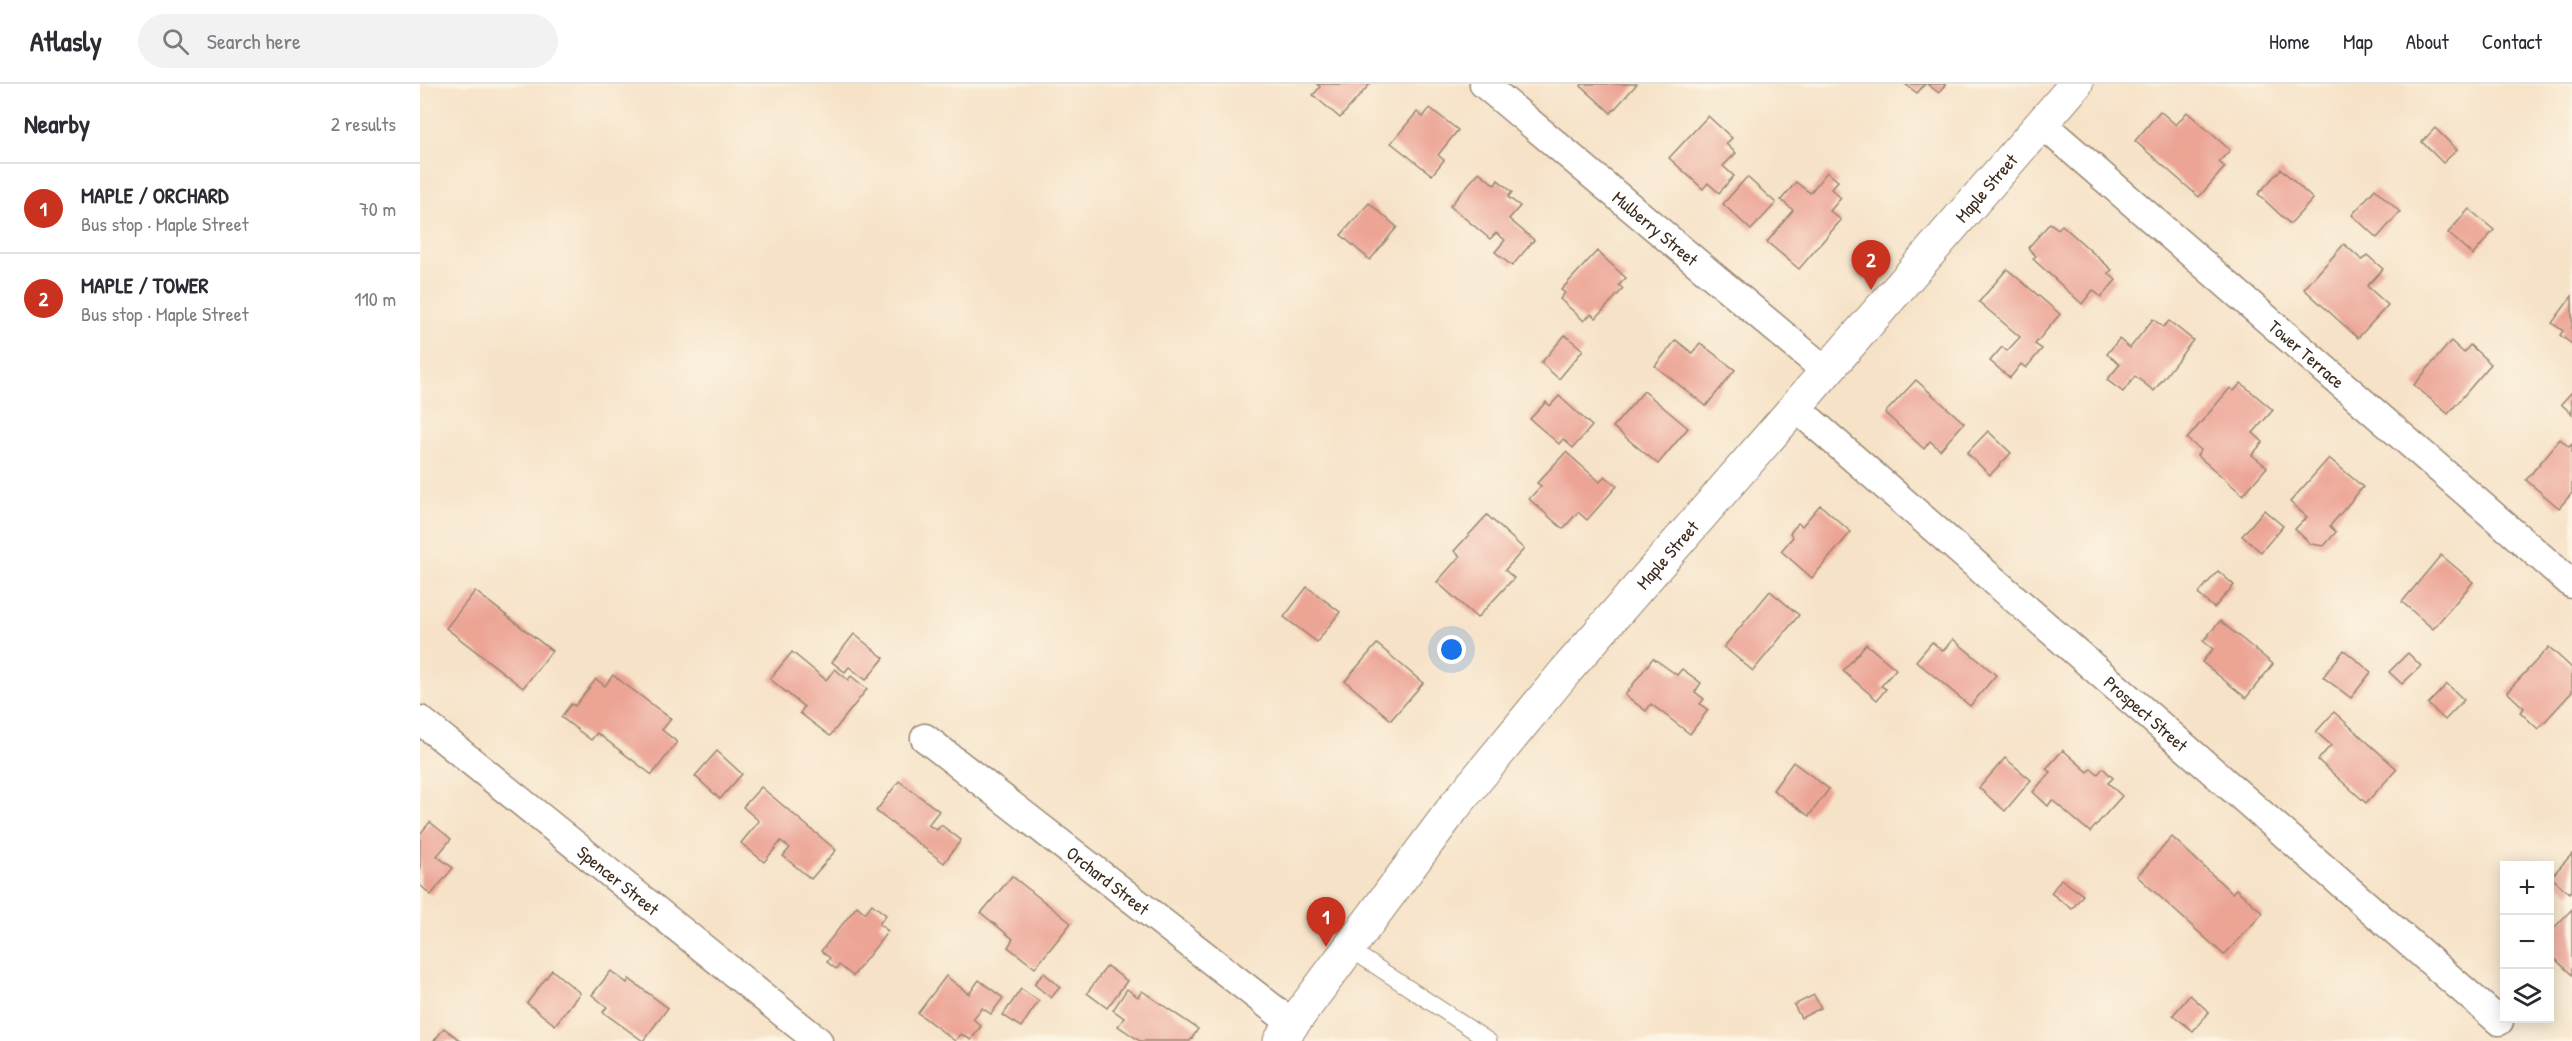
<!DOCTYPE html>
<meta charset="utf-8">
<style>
:root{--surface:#fff;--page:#f2f2f3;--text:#2b2b33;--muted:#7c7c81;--line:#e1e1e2;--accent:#c8321e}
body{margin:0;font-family:"Patrick Hand",sans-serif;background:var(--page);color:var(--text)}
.controls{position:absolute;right:18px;bottom:18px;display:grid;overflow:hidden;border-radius:0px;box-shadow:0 3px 15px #0003}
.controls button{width:54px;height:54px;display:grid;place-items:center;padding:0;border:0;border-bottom:2px solid var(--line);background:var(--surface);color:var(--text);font:30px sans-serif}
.you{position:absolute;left:1032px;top:566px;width:21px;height:21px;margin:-15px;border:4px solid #fff;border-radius:50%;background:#1a73e8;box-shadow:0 0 0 9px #1a73e833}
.badge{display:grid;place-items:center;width:39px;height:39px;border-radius:50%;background:var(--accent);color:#fff;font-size:20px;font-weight:700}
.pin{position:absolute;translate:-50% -50px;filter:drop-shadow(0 2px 3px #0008)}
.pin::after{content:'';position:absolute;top:32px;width:21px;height:18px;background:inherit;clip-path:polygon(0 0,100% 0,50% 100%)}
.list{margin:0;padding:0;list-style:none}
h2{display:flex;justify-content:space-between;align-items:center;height:78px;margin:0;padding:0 24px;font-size:26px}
h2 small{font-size:20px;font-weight:400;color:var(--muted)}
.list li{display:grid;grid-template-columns:39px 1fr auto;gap:18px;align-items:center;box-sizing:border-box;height:90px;padding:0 24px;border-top:2px solid var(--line)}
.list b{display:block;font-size:22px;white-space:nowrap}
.list p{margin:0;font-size:20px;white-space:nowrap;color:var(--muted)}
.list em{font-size:20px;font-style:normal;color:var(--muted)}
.icon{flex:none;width:33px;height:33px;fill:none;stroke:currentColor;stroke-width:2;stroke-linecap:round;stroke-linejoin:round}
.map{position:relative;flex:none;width:2152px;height:957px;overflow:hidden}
header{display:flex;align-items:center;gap:36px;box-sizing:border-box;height:84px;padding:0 30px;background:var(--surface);border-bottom:2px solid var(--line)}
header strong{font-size:28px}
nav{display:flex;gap:33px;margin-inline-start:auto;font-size:21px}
.search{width:420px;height:54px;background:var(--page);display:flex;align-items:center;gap:15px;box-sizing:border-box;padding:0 21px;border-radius:33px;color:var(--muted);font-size:22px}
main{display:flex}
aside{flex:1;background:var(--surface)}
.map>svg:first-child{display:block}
.building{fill:#eca495}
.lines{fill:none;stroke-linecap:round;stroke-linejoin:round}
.lane-casing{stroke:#988672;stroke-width:17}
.street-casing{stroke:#988672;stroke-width:31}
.secondary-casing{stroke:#988672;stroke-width:35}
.lane{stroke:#fff;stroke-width:15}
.street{stroke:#fff;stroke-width:28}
.secondary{stroke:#fff;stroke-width:33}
.labels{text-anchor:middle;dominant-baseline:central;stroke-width:5;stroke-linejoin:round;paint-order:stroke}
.street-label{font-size:18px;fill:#3b2a1e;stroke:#fcf5e5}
</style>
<header>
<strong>Atlasly</strong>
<div class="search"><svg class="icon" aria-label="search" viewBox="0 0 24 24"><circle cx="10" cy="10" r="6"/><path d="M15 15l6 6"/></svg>Search here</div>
<nav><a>Home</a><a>Map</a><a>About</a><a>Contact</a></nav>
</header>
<main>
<aside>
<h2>Nearby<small>2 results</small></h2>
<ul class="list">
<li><span class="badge">1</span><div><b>MAPLE / ORCHARD</b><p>Bus stop · Maple Street</p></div><em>70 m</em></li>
<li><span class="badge">2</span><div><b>MAPLE / TOWER</b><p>Bus stop · Maple Street</p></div><em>110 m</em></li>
</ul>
</aside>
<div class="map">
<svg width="2152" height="957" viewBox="0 0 2152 957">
<rect width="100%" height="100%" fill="#fcf5e5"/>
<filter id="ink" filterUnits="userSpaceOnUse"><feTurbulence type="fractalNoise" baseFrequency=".0167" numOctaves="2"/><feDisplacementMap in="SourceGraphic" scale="12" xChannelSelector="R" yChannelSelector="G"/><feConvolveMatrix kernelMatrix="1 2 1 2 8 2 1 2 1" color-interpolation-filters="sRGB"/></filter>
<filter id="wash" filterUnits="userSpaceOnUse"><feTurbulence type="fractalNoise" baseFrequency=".008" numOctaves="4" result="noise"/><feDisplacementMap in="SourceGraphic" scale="24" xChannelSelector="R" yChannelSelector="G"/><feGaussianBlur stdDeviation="1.35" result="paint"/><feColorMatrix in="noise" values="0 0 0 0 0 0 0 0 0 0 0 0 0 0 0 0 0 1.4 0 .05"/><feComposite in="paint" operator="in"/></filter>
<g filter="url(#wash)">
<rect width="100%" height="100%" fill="#f6e2c7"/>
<g id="blocks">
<!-- building -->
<g class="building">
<path d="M897,0h53l-30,34 -27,-23 7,-8z"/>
<path d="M1162,0h55l-26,29 -30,-27z"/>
<path d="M1485,0h20l-8,9z"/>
<path d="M1507,0h19l-7,9z"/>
<path d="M1010,24l28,22 -20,25 6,5 -12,15 -41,-32 26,-31 6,5z"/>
<path d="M1740,27l16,14 11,-13 43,38 -11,12 6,5 -26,30 -64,-56z"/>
<path d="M1288,32l24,22 -6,6 10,9 -13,13 11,10 -15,17 -11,-10 -5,6 -34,-31z"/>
<path d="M2015,44l22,22 -14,13 -21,-21z"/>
<path d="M1861,85l32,30 -23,25 -32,-30z"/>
<path d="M1059,88l16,13 3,-5 14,12 -4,5 12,9 -11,13 25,21 -22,26 -17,-14 10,-12 -9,-7 -6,6 -40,-33z"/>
<path d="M1407,88l11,9 -7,8 10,9 -11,13 11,9 -42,49 -32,-27 26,-32 -12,-10 15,-18 14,11z"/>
<path d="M1327,93l29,26 -25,27 -28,-26z"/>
<path d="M1955,105l25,23 -23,26 -25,-23z"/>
<path d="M949,119l28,24 -27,33 -29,-25z"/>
<path d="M2049,125l25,21 -21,25 -25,-22z"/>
<path d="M1630,139l8,6 4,-4 50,45 -4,3 8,7 -15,17 -8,-7 -11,14 -49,-45 3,-3 -8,-8z"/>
<path d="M1924,160l18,16 5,-5 16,14 -16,17 21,19 -30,33 -54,-49z"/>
<path d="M1177,167l29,27 -7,7 4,4 -27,29 -5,-4 -7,7 -24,-22 5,-6 -4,-3z"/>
<path d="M1587,185l53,45 -25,30 7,5 -16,19 -5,-4 -11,14 -20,-17 12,-14 5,4 13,-14 -41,-35z"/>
<path d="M2152,212v48l-12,-9 3,-4 -11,-8z"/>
<path d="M1733,235l10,8 6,-6 24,19 -39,51 -19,-15 -12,16 -16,-12 13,-16 -13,-10 12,-15 11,9z"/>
<path d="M1145,251l18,15 -24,29 -18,-16z"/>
<path d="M1256,256l16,13 8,-10 35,27 -29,36 -51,-40z"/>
<path d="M2031,257l13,12 6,-8 21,19 -43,50 -34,-29z"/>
<path d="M1496,296l48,43 -24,27 -10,-9 -6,8 -39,-36z"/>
<path d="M1821,299l32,27 -20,23 10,9 -11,13 15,12 -24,28 -46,-40 4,-5 -14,-11 43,-51 4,3z"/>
<path d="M1224,307l44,37 -30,36 -45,-37z"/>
<path d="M2152,308v22l-11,-10z"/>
<path d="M1139,312l33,30 -19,22 -10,-9 -4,5 -29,-25 16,-17 4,4z"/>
<path d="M1568,347l23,22 -21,22 -23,-22z"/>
<path d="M2140,355l9,8 3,-3v49l-13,15 -33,-28z"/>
<path d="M1146,368l34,30 5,-6 12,10 -30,34 -9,-8 -15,17 -34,-30 12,-13 -4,-3z"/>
<path d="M1909,374l34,29 -33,39 6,6 -12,14 -13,-2 -16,-15 12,-12 -17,-15z"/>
<path d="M1400,421l31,27 -39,46 -31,-27 12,-14 -3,-4 8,-10 4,3z"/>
<path d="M1844,426l19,16 -22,26 -19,-16z"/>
<path d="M1067,431l37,34 -19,21 9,8 -37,40 -40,-36 23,-26 -6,-5z"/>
<path d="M2021,471l32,27 -40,47 -31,-27z"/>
<path d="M1798,487l16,14 -20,23 -16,-14z"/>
<path d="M887,503l33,25 -23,30 -33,-25z"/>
<path d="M55,507l77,60 -29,37 -77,-60z"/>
<path d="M1350,507l29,24 -46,56 -29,-24z"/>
<path d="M1800,537l53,43 -27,34 -44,-36 11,-13 -10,-8z"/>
<path d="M434,550l30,24 -18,22 -17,-13 -4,5 -13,-10z"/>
<path d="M1533,555l43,36 -26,31 -54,-45 16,-19 11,9z"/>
<path d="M957,560l46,39 -32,37 -46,-39z"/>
<path d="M1446,560l30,25 -15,17 5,3 -9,11 -34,-29z"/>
<path d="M2129,563l23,21v24l-34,37 -18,-17 4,-4 -17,-16z"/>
<path d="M1924,566l27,22 -20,26 -28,-21z"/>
<path d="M372,568l34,28 9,-11 13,11 3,-4 16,13 -37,47 -30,-23 4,-6 -34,-28z"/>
<path d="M1988,569l13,13 -19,18 -13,-12z"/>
<path d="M1233,574l24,17 5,-6 19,14 -6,9 9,7 -4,5 8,6 -18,24 -39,-30 -5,7 -21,-16z"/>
<path d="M193,591l58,44 -9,11 15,12 -25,33 -55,-42 -6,7 -30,-23 10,-13 4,2 21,-27 9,7z"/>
<path d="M2027,600l17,16 -19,20 -17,-16z"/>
<path d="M1914,628l63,57 -31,34 -48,-43 13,-15 -15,-13z"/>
<path d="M1643,666l25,22 3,-4 7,6 5,-6 10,10 -5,5 14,13 -32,36 -38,-32 -4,6 -15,-14 17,-20 -4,-3z"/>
<path d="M297,667l25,23 -22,25 -25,-23z"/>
<path d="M1585,674l26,22 -26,31 -26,-23z"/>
<path d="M1373,678l36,27 -20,27 -36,-26z"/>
<path d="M479,697l40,30 -11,14 9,5 4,-5 20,15 -17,23 -68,-52z"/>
<path d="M341,703l75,63 -25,29 -28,-23 7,-8 -9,-7 -17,21 -23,-19 18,-22 -16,-14z"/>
<path d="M10,738l21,17 -14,17 16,12 -22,27 -11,-10v-51z"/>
<path d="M1752,753l60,56 4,-4 27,24 -39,42 -87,-79z"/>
<path d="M2152,770v36l-3,3 -18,-16z"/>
<path d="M592,792l59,47 -36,45 -27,-21 5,-8 -32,-26z"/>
<path d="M1641,795l22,16 -11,14 -21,-16z"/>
<path d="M452,820l14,11 -7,9 9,7 -35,45 -14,-11 -3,4 -9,-7 3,-4 -9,-7 36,-45 8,7z"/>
<path d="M2152,825v66l-21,-20 -1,-4v-19z"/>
<path d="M687,882l20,15 -20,27 -20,-15z"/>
<path d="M132,886l28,23 -25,32 -28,-22z"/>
<path d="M191,887l16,12 2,-4 39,29 -25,33 -40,-29 4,-5 -15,-12z"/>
<path d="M624,889l16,14 -9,11 -17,-14z"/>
<path d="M526,892l23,18 10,-14 24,18 -12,16 -9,-6 -9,11 8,7 -10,14 -10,-6 -6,7 -37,-28z"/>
<path d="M601,905l18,12 -18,26 -18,-12z"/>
<path d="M707,905l11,8 4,-6 56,38 -8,12h-50l-22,-15 6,-8 -11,-8z"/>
<path d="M1394,911l7,13 -20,10 -7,-13z"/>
<path d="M1770,911l19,17 -16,19 -20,-16z"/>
<path d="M24,944l17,13h-27z"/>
</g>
</g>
</g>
<g filter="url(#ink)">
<use href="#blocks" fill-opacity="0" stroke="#988672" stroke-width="1.5"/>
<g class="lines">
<defs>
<path id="lane" d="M928,864l141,93"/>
<g id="street">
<path id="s1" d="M1064,0l342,287"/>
<path id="s2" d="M1621,39l531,461"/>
<path id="s3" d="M1375,323l704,614"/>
<path id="s4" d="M0,636l398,321"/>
<path id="s5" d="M505,654l368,286"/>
</g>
<g id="secondary">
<path id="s6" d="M860,957l174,-234 111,-135 511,-588"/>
</g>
</defs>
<!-- lane casing -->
<use href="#lane" class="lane-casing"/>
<!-- street casing -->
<use href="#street" class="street-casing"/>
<!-- secondary casing -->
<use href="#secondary" class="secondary-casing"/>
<!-- lane -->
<use href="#lane" class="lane"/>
<!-- street -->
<use href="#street" class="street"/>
<!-- secondary -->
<use href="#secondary" class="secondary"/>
</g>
</g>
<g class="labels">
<!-- street labels -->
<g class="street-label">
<text stroke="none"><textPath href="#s6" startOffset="1108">Maple Street</textPath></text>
<text stroke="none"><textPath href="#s1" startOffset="224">Mulberry Street</textPath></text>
<text stroke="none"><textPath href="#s2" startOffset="352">Tower Terrace</textPath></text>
<text stroke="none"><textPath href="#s6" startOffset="622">Maple Street</textPath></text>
<text stroke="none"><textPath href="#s3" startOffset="466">Prospect Street</textPath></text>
<text stroke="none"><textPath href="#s4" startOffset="255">Spencer Street</textPath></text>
<text stroke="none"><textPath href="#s5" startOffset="232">Orchard Street</textPath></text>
</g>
</g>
</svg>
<div class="controls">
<button>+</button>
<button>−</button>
<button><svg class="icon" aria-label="layers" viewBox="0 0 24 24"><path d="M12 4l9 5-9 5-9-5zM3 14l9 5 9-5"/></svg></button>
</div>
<div class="you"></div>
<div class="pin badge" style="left:906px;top:863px">1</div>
<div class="pin badge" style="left:1451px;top:206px">2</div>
</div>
</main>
